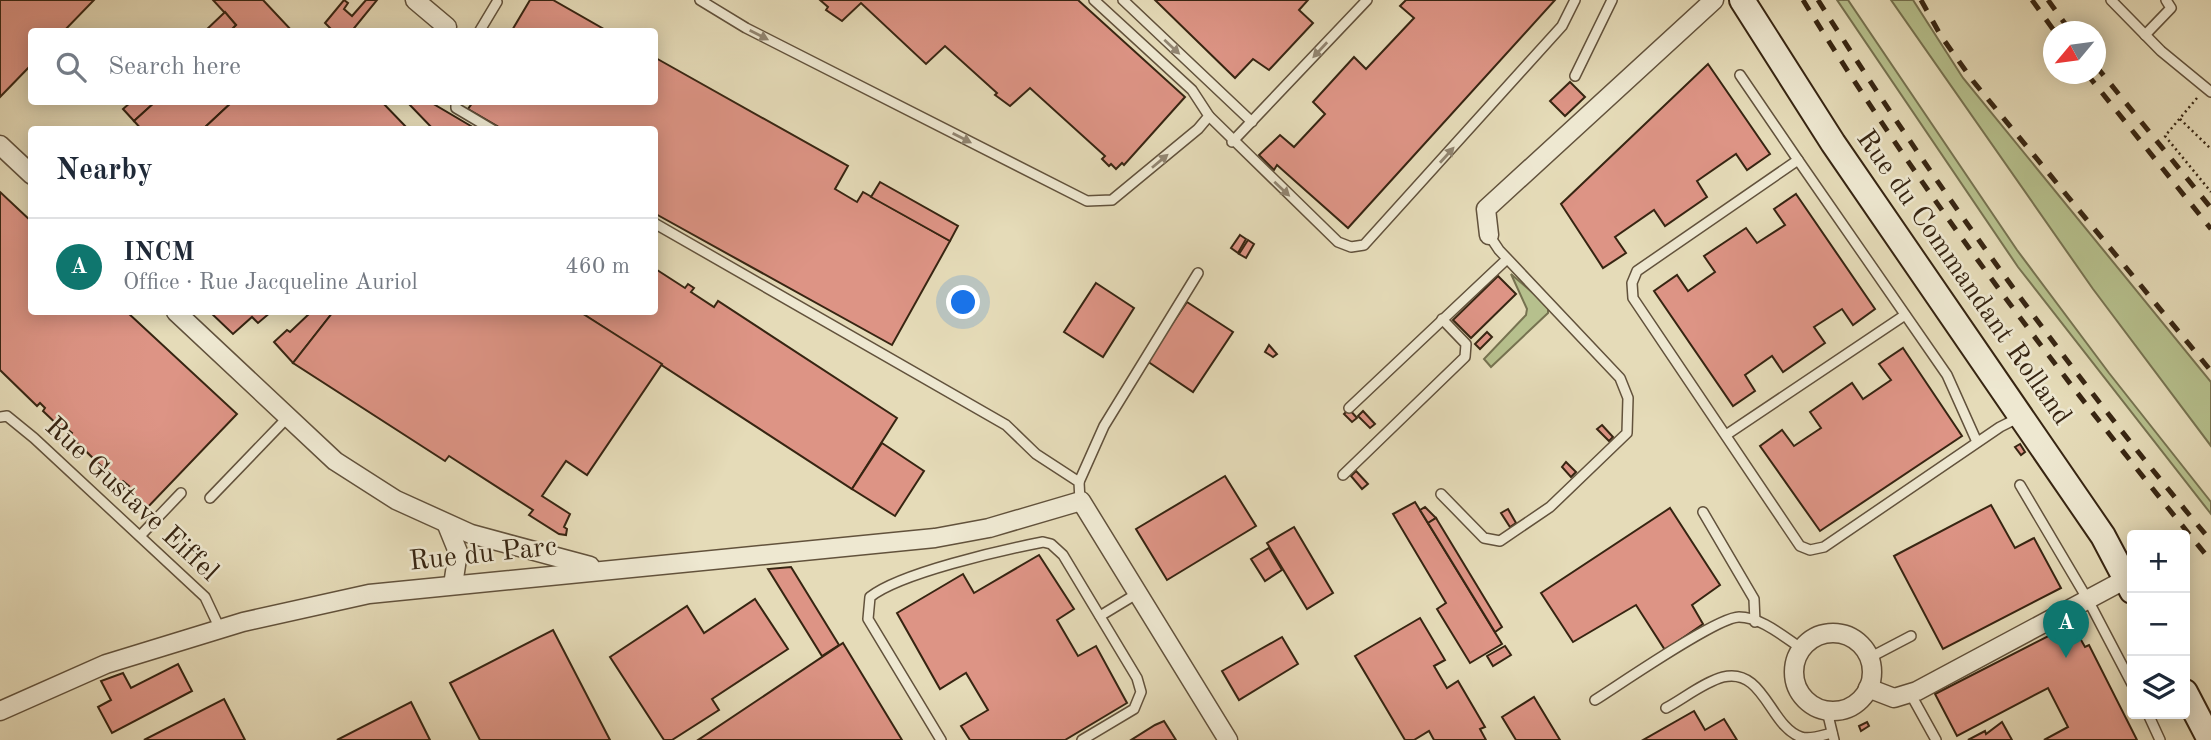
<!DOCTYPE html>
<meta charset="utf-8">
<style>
:root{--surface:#fff;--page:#f6f6f7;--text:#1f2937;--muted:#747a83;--line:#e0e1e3;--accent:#0f766e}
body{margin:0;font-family:"Old Standard TT",serif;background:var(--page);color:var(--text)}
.controls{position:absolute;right:21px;bottom:21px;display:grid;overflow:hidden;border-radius:7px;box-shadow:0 4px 18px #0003}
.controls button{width:63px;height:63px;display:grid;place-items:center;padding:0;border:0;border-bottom:2px solid var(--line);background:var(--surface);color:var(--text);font:35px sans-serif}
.compass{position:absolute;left:2043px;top:21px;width:63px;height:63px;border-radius:50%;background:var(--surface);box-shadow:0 4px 18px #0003;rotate:241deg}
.you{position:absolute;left:964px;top:303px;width:24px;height:24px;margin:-18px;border:5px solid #fff;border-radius:50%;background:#1a73e8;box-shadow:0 0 0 10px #1a73e833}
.badge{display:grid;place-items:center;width:46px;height:46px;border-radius:50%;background:var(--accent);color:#fff;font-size:23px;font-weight:700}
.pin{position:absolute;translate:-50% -58px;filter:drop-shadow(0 2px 4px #0008)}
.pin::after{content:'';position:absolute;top:37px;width:24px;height:21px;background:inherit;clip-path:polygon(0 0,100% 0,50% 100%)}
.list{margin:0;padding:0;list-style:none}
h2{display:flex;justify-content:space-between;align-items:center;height:91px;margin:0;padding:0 28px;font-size:30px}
h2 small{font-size:23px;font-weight:400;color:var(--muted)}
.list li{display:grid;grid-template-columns:46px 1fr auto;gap:21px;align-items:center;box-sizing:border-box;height:98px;padding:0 28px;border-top:2px solid var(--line)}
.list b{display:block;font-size:26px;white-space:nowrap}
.list p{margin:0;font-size:23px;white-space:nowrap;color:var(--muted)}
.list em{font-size:23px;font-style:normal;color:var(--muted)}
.icon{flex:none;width:38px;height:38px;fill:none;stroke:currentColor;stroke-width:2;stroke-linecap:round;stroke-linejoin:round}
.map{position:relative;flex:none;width:2211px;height:740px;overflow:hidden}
.search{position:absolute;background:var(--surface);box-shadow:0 4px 18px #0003;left:28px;top:28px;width:630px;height:77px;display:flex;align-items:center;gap:18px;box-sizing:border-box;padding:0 24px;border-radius:7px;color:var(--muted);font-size:26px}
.panel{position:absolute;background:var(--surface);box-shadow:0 4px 18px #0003;left:28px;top:126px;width:630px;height:189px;border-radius:7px}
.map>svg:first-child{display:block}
.green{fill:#b6c08d;stroke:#767250;stroke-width:2}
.building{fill:#dd9485;stroke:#372512;stroke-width:2}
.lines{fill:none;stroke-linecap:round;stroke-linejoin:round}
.lane-casing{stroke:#62523c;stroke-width:12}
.street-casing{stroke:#62523c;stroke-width:21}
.secondary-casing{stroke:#372512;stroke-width:28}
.path{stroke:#372512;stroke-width:2.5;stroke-dasharray:2 3.5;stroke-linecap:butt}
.lane{stroke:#eee8d1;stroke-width:9}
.street{stroke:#eee8d1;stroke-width:18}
.secondary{stroke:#eee8d1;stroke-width:24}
.rail{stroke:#372512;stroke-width:5;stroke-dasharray:12 12;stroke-linecap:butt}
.oneway{fill:#928672}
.labels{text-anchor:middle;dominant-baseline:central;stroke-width:5;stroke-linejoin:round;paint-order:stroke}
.street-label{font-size:28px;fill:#372512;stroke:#eee8d1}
</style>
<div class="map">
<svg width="2211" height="740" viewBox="0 0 2211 740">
<rect width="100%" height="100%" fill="#e5dbb8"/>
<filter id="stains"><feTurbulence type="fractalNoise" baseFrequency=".00286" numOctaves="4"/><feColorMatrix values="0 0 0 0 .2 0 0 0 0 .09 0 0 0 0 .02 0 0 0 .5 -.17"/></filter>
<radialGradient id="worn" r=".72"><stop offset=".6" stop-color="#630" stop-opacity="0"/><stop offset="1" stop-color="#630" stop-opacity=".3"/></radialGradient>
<!-- green -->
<g class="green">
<path d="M1837,0h11l169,250 92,123 102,129v12l-193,-247z"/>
<path d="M1891,0h22l50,78 248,304v64l-118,-157z"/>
<path d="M1511,274l37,32v7l-57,54 -7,-8 42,-44 1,-6z"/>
</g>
<!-- building -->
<g class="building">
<path d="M0,0h94l-31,32h-31v32l-32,33z"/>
<path d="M213,0h50l30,32h-64l7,-7z"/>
<path d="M344,0l4,3 -4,6 8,7 14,-16h11l-26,32h-17l-9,-9z"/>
<path d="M530,0h23l56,32h-98z"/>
<path d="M820,0h258l107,97 -61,68 -2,-2 -6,6 -5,-5 -2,2 -7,-7 3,-3 -75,-68 -20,18 -15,-11 2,-2 -52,-47 -19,18 -65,-61 -19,18 -16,-11 2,-3z"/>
<path d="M1155,0h153l-9,10 14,13 -44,47 -16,-11 -18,19z"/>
<path d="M1406,0h149l-207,228 -71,-63 -3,5 -15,-15 21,-20 14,12 31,-33 -12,-12 41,-45 12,12 48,-51 -14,-12z"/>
<path d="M225,12l11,13 -7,7h-25z"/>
<path d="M654,57l194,109 -13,23 22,13 6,-10 87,49 -58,104 -238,-132v-83h-150l-36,-21 5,-7h181z"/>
<path d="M1708,64l62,90 -23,16 -11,-16 -39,27 10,16 -42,29 -11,-16 -39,27 11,16 -23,15 -42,-64z"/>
<path d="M1570,82l15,15 -20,19 -15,-15z"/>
<path d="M131,102h24l-21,19 -11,-12z"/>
<path d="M155,102h77l-30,28h-60l-8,-9z"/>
<path d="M232,102h150l27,28h-207z"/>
<path d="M407,102h23l46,27 -42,1z"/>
<path d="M880,182l78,44 -8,15 -79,-44z"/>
<path d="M0,192l32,30v90h95l110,102 -91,95 -20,-20 3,-3 -6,-5 -3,3 -50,-48 2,-3 -5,-4 -3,2 -21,-20 2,-3 -5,-5 -3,3 -37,-36z"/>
<path d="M1796,194l79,115 -22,16 -11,-16 -28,18 11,16 -42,29 -11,-16 -27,19 10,16 -22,15 -79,-115 23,-16 11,16 27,-19 -11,-16 42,-28 11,15 28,-18 -11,-16z"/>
<path d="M1240,235l6,4 -8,14 -7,-5z"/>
<path d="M1248,240l6,4 -8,14 -7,-4z"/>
<path d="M654,268l31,20 3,-4 6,4 -3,4 23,15 4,-6 179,117 -45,71 -272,-177h74z"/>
<path d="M1498,276l18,18 -45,44 -18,-18z"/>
<path d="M1096,283l38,25 -31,49 -39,-25z"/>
<path d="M1187,302l46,30 -40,60 -46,-31z"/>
<path d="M210,312h61l-13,11 -6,-6 -19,17z"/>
<path d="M311,312h22l-40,51 -19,-21 13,-12 3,2z"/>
<path d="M333,312h247l82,52 -75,111 -21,-14 -24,35 28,18 -6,13 3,2 -1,6 -7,-1 -30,-19 4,-5 -84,-54 -4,5 -152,-98z"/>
<path d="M1487,332l5,5 -12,12 -5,-5z"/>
<path d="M1269,345l8,9 -4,3 -8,-5z"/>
<path d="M1903,348l59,88 -142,95 -60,-85 22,-16 12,16 27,-18 -11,-16 42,-29 11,16 28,-19 -12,-16z"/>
<path d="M1349,409l8,9 -5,4 -8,-8z"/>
<path d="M1363,411l12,13 -5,4 -12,-12z"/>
<path d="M1602,425l11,12 -4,4 -12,-12z"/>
<path d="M882,443l42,28 -29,45 -43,-27z"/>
<path d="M2020,444l5,8 -4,3 -6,-8z"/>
<path d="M1566,462l10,10 -5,5 -9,-10z"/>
<path d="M1356,471l12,13 -6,5 -11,-13z"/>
<path d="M1225,476l31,50 -89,54 -31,-51z"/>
<path d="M1415,502l87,142 -32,19 -33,-54 9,-6 -53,-89z"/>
<path d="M1991,505l24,43 19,-10 27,50 -118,61 -49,-93z"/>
<path d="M1425,507l11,11 -8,5 -8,-13z"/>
<path d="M1670,508l50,77 -28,20 11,19 -38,26 -29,-45 -63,37 -32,-49z"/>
<path d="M1508,509l8,14 -6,4 -9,-14z"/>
<path d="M1436,518l66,109 -7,5 -67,-109z"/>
<path d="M1294,527l39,66 -26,16 -40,-66z"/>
<path d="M1269,548l13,22 -17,11 -14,-22z"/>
<path d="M1039,555l35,54 -17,11 21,36 18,-10 31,57 -62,37h-95l-9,-14 27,-16 -22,-37 -26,16 -43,-76 66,-39 11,19z"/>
<path d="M791,567l48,78 -17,11 -54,-87z"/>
<path d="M755,599l33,50 -76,50 7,11 -47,30h-8l-54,-83 77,-51 17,27z"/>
<path d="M1420,618l25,42 -11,6 13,22 11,-7 27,46 -5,2 6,11h-52l-5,-9 -15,9h-9l-50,-84z"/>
<path d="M2072,624l13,23 4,-2 48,95h-93l24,-13 -20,-39 -91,48 -22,-42z"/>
<path d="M553,630l57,110h-130l-30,-57z"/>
<path d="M1282,637l16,27 -59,36 -17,-29z"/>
<path d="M843,643l59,97h-204z"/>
<path d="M1505,646l6,9 -18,11 -6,-10z"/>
<path d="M178,664l14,27 -80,42 -14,-26 13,-7 -10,-19 22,-8 8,15z"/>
<path d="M1534,697l26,43h-44l-14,-23z"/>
<path d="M224,699l21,41h-101z"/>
<path d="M411,702l19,38h-93z"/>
<path d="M1694,711l11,19 19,-11 13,21h-94z"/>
<path d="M1164,721l12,19h-45l24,-15z"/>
<path d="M1867,722l2,4 -8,5 -2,-5z"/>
<path d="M2002,722l10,18h-44l17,-9 1,3z"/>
</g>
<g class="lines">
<defs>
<g id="lane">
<path d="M700,0l46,28 341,173 25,-1 86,-71 11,-13 -17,-26 -98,-90"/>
<path d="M1123,0l129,122"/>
<path d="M2111,0l50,51 50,41"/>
<path d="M479,32l18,-30"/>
<path d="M2145,35l26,-27 -5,-8"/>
<path d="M1740,75l58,85 -161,111 -5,12 1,15 167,248 10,4 14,-3 176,-120 20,-10"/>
<path d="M1575,76l37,-76"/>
<path d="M456,102v6l37,22"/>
<path d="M1209,116l129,126 13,5 13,-2 198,-219 13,-26"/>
<path d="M1232,142l135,-142"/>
<path d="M1798,160l149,215 30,67"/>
<path d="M654,223l352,202 30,29 43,28 1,19"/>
<path d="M1349,408l158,-149"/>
<path d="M0,417l7,-1 27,22 171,159 15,32"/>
<path d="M1726,435l179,-120"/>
<path d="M1343,475l122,-118 1,-13 -24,-25"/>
<path d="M1079,482l25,-56 94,-153"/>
<path d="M2020,485l68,115 44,84"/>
<path d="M1441,494l43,44 16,3 50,-34 77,-74 1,-35 -8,-20 -121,-128 -10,-15"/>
<path d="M210,498l78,-81"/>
<path d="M1703,512l51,87 1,23"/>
<path d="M140,536l41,-43"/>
<path d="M1100,616l38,-23"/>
<path d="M1869,658l42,-22"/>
<path d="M1910,693l26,47"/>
<path d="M1595,700c24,-15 122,-83 144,-83 22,0 45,20 62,31"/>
<path d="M1666,708c17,-9 38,-26 57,-31 41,-10 47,50 78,60 10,3 22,-2 31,-4"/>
<path d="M1827,711l7,29"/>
<path d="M2148,714l12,26"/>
<path d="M941,740l-73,-121 2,-22c30,-24 132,-47 173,-55l8,2 12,11 74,123 4,14 -7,17 -52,31"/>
</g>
<g id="street">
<path d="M415,0l32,27"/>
<path d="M0,145l32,30"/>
<path d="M1489,235l-3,-26 228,-209"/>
<path d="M176,312l159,149 61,39 75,34 119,32"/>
<path d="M447,525l11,27 -5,33"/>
<circle cx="1833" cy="672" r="39"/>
<path d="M1868,688l26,10 23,-7 209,-112"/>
<path d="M0,711l106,-47 137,-42 126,-28 566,-56 54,-10 92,-27 147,239"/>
</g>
<g id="secondary">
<path d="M1742,0l91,143 270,393 29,55"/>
<path d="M2185,692l25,48"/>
</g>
</defs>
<!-- lane casing -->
<use href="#lane" class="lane-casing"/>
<!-- street casing -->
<use href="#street" class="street-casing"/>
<!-- secondary casing -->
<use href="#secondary" class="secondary-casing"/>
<!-- path -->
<g class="path">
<path d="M2197,98l-32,38 46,56"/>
<path d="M2180,119l31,30"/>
</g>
<!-- lane -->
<use href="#lane" class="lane"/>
<!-- street -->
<use href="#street" class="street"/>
<!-- secondary -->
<use href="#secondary" class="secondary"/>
<!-- rail -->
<g class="rail">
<path d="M1803,0c121,197 262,382 408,561"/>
<path d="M1818,0c119,189 250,370 393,541"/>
<path d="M1921,0l20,36 32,45 238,290"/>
<path d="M2032,0l23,32"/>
<path d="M2048,0l23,32"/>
<path d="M2096,66l115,142"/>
<path d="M2087,74l124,155"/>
</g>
</g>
<!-- one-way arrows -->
<defs><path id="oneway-solid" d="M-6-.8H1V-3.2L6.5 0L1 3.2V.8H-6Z" transform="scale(1.75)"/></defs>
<g class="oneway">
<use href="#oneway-solid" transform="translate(759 35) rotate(27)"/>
<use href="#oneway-solid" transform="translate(1172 47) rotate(43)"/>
<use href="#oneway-solid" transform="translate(1320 50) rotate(133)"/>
<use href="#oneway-solid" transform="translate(962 138) rotate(27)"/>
<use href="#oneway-solid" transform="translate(1447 155) rotate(-48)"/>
<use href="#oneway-solid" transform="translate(1160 161) rotate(-40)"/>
<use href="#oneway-solid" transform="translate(1282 189) rotate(43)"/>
</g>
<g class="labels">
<!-- street labels -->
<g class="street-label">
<text transform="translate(1963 278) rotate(55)">Rue du Commandant Rolland</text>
<text transform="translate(131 500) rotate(43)">Rue Gustave Eiffel</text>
<text transform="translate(483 555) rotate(-6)">Rue du Parc</text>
</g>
</g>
<rect width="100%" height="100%" filter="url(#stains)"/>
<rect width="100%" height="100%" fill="url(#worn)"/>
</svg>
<div class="controls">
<button>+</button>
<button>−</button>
<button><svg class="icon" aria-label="layers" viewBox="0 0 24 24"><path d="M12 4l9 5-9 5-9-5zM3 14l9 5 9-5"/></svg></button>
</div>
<svg class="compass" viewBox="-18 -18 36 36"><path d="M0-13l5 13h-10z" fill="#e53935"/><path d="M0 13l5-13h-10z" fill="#747a83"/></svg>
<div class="you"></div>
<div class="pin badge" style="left:2066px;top:658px">A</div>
<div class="search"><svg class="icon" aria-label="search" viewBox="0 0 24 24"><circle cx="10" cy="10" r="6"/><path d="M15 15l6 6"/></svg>Search here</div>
<section class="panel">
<h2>Nearby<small></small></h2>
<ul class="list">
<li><span class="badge">A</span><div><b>INCM</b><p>Office · Rue Jacqueline Auriol</p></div><em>460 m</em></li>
</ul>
</section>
</div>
